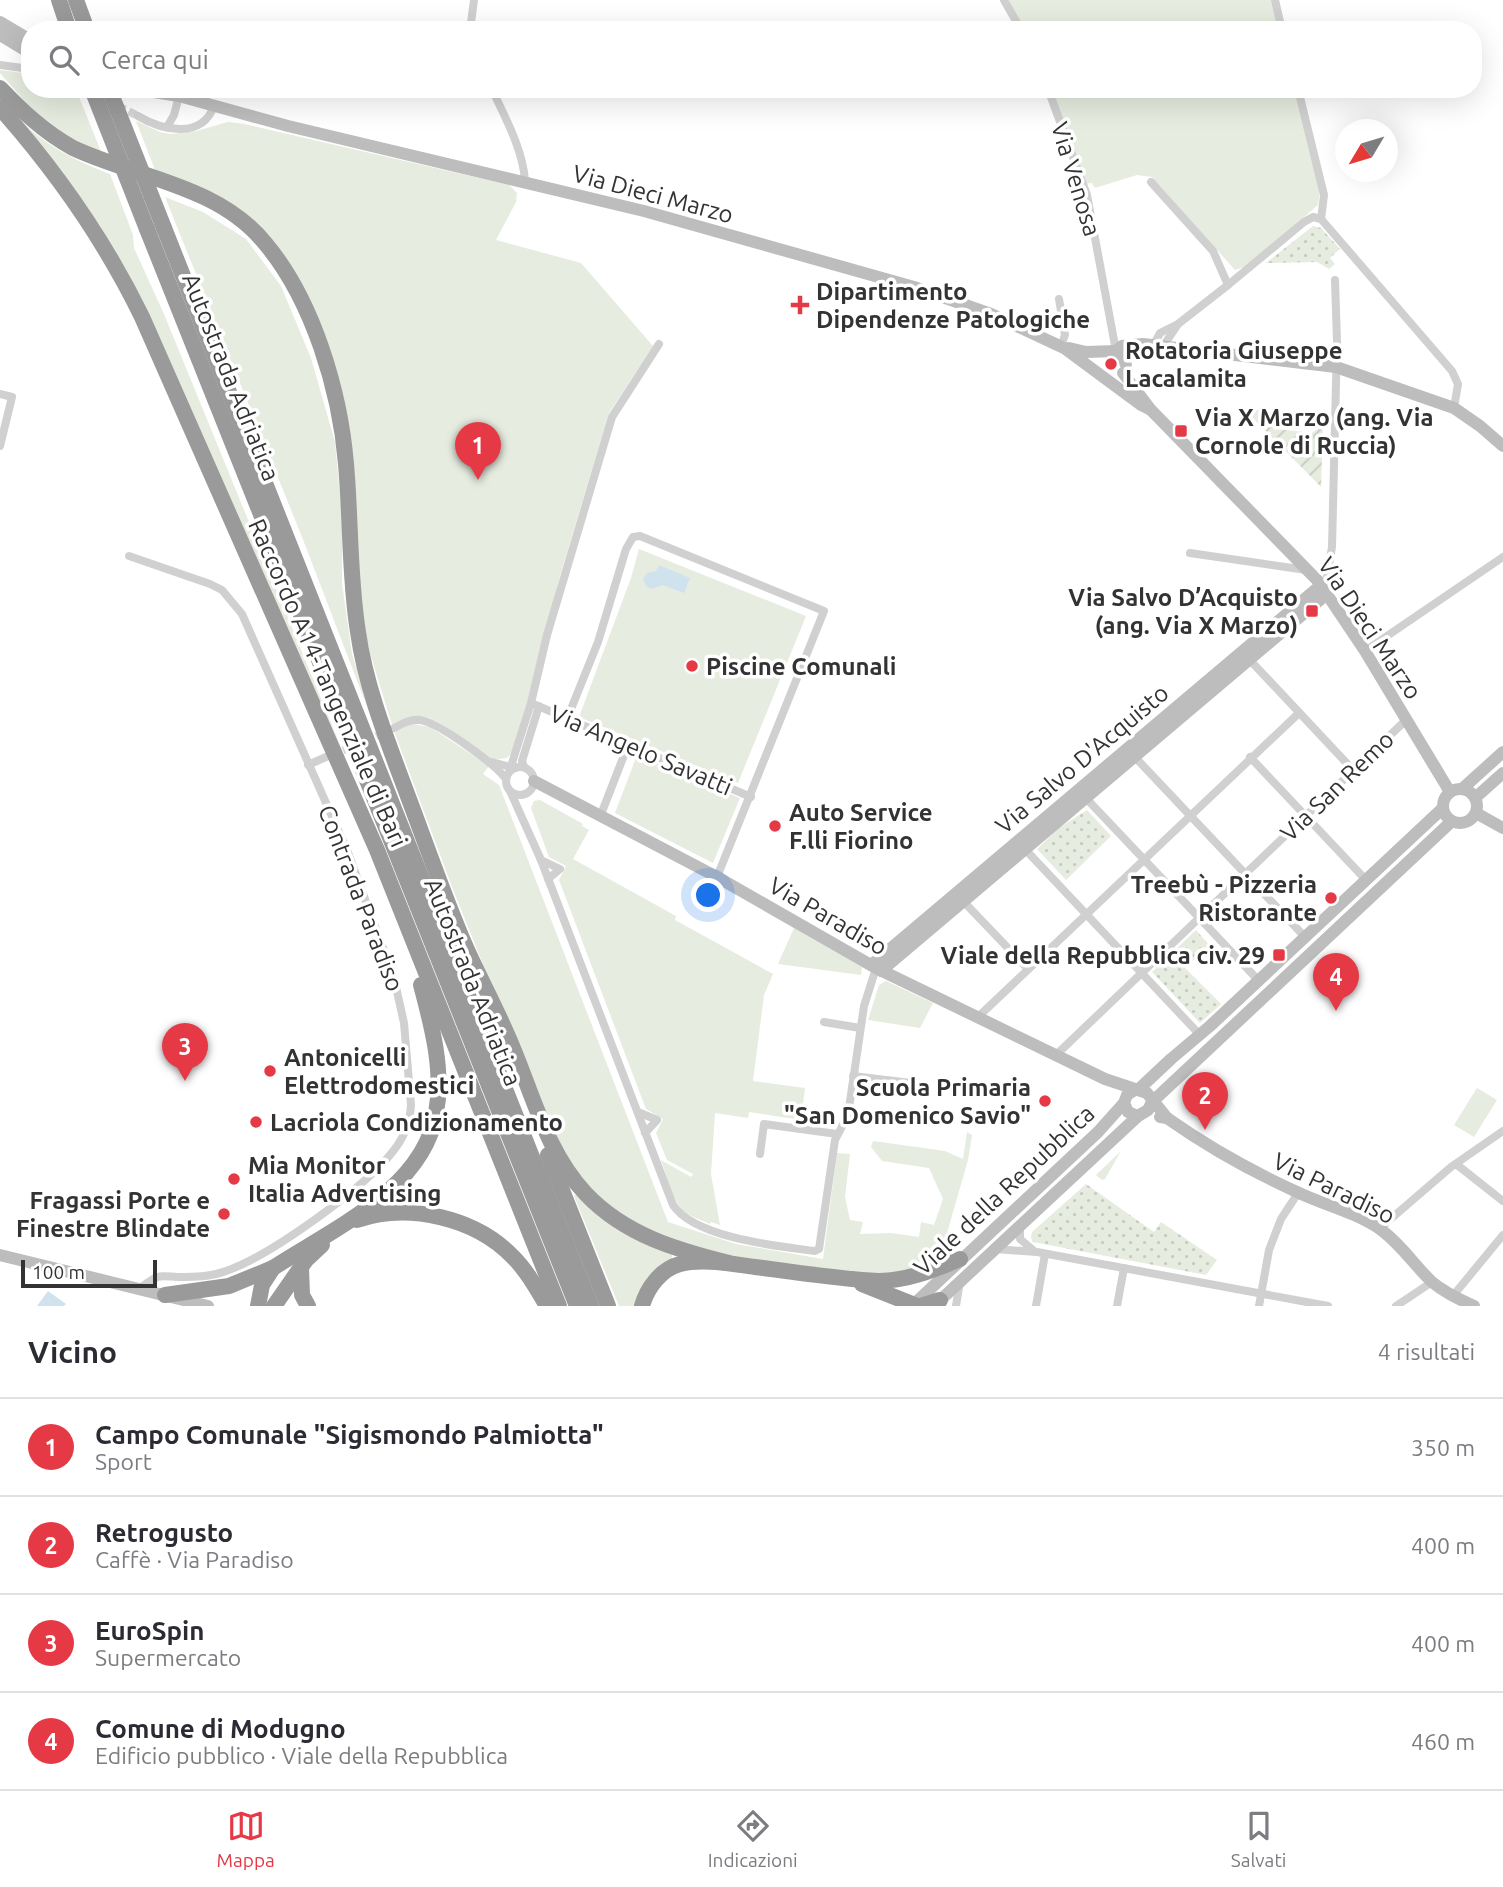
<!DOCTYPE html>
<html lang="it">
<meta charset="utf-8">
<style>
:root{--surface:#fff;--page:#f2f2f3;--text:#2b2b33;--muted:#7c7c81;--line:#e1e1e2;--accent:#e63946}
body{margin:0;font-family:Ubuntu,sans-serif;background:var(--page);color:var(--text)}
.compass{position:absolute;left:1335px;top:119px;width:63px;height:63px;border-radius:50%;background:var(--surface);box-shadow:0 7px 28px #0002;rotate:232deg}
.scale{position:absolute;left:21px;bottom:18px;width:136px;box-sizing:border-box;padding-left:7px;border:4px solid #333;border-top:0;font-size:19px;line-height:24px;white-space:nowrap;color:#333;-webkit-text-stroke:5px #fff;paint-order:stroke}
.you{position:absolute;left:709px;top:896px;width:24px;height:24px;margin:-18px;border:5px solid #fff;border-radius:50%;background:#1a73e8;box-shadow:0 0 0 10px #1a73e833}
.badge{display:grid;place-items:center;width:46px;height:46px;border-radius:50%;background:var(--accent);color:#fff;font-size:23px;font-weight:700}
.pin{position:absolute;translate:-50% -58px;filter:drop-shadow(0 2px 4px #0008)}
.pin::after{content:'';position:absolute;top:37px;width:24px;height:21px;background:inherit;clip-path:polygon(0 0,100% 0,50% 100%)}
.list{margin:0;padding:0;list-style:none}
h2{display:flex;justify-content:space-between;align-items:center;height:91px;margin:0;padding:0 28px;font-size:30px}
h2 small{font-size:23px;font-weight:400;color:var(--muted)}
.list li{display:grid;grid-template-columns:46px 1fr auto;gap:21px;align-items:center;box-sizing:border-box;height:98px;padding:0 28px;border-top:2px solid var(--line)}
.list b{display:block;font-size:26px;white-space:nowrap}
.list p{margin:0;font-size:23px;white-space:nowrap;color:var(--muted)}
.list em{font-size:23px;font-style:normal;color:var(--muted)}
.icon{flex:none;width:38px;height:38px;fill:none;stroke:currentColor;stroke-width:2;stroke-linecap:round;stroke-linejoin:round}
.map{position:relative;flex:none;width:1503px;height:1306px;overflow:hidden}
.search{position:absolute;background:var(--surface);box-shadow:0 7px 28px #0002;left:21px;right:21px;top:21px;height:77px;display:flex;align-items:center;gap:18px;box-sizing:border-box;padding:0 24px;border-radius:28px;color:var(--muted);font-size:26px}
.sheet{height:483px;background:var(--surface)}
nav{display:flex;justify-content:space-around;align-items:center;box-sizing:border-box;height:98px;border-top:2px solid var(--line);background:var(--surface);font-size:19px;color:var(--muted)}
nav a{display:grid;justify-items:center;gap:4px}
nav .on{color:var(--accent)}
.map>svg:first-child{display:block}
.grass{fill:#e6ecdf}
.park{fill:url(#park-dots)}
.garden{fill:url(#garden-furrows)}
.water{fill:#cfe2ee}
.lines{fill:none;stroke-linecap:round;stroke-linejoin:round}
.street-tunnel{stroke:#d6d6d6;stroke-width:8;stroke-dasharray:8 4;stroke-linecap:butt}
.street{stroke:#d0d0d0;stroke-width:8}
.secondary{stroke:#bdbdbd;stroke-width:12}
.highway{stroke:#9a9a9a;stroke-width:16}
.highway-bridge{stroke:#9a9a9a;stroke-width:16}
.poi-dot{fill:#e63946;stroke:#fff;stroke-width:2.5}
.labels{text-anchor:middle;dominant-baseline:central;stroke-width:7;stroke-linejoin:round;paint-order:stroke}
.street-label{font-size:24px;fill:#333;stroke:#fff}
.poi-label{font-size:24px;font-weight:bold;fill:#333;stroke:#fff;text-anchor:start}
</style>
<div class="map">
<svg width="1503" height="1306" viewBox="0 0 1503 1306">
<defs>
<pattern id="park-dots" width="8" height="8" patternUnits="userSpaceOnUse" patternTransform="scale(1.75)"><rect width="8" height="8" fill="#e6ecdf"/><path d="M2 2h.1M6 6h.1" fill="none" stroke="#c6cbc0" stroke-width="1.8" stroke-linecap="round"/></pattern>
<pattern id="garden-furrows" width="10" height="10" patternUnits="userSpaceOnUse" patternTransform="scale(1.75)"><rect width="10" height="10" fill="#e6ecdf"/><path d="M-1 1l2-2M0 10L10 0M9 11l2-2" fill="none" stroke="#c6cbc0"/></pattern>
</defs>
<rect width="100%" height="100%" fill="#fff"/>
<!-- grass -->
<g class="grass">
<path d="M1009,0h264l8,30h-260z"/>
<path d="M0,70l30,4v15h42l5,3 25,62 -42,-20 -31,-28 -29,-33z"/>
<path d="M1047,89h250l23,102 -2,14 -70,61 -13,4 -83,-93 -15,-2 -42,13 -3,-5 -9,1z"/>
<path d="M15,116c34,31 52,41 95,58l23,61 1,13 30,66 194,475 -257,-557v-5z"/>
<path d="M136,121l24,11 11,2 25,-3 32,-9 16,2 265,61 8,8 -1,9 -20,38 85,23 72,83 -44,67 -49,163 -45,173 -8,9 -15,2c-16,-11 -50,-40 -67,-43 -11,-2 -23,4 -33,8l-22,-72 -9,-42 -9,-129 -49,-188 -101,-106 -47,-18z"/>
<path d="M165,197l38,15 43,27 35,47 30,72 24,84 7,73v68l10,71 24,76 -74,-193z"/>
<path d="M639,549l167,67 -68,167 -159,-66 52,-139z"/>
<path d="M412,724l18,3 59,39 -6,8 16,11 169,437 68,22 87,15 14,-106 13,1 -5,43 5,23 13,2 -3,12 31,-1 28,4 2,-15 13,3 9,-26 -14,-31 -47,-7 -11,-14 2,-6 72,10 18,8 4,-27 5,3 -4,25 -27,94 -7,12 -42,10 -161,-18 -73,-20 -58,-36 -44,-56 -104,-259 -58,-156z"/>
<path d="M637,755l103,43 -27,65 -98,-50z"/>
<path d="M540,800l43,24 -1,2 7,4 -16,29 103,57 -1,4 98,54 -9,21 -11,86 52,7 -4,32 -52,-8 -1,6 -33,-5 -4,61 9,51 -9,-3 -1,2c-8,-4 -18,-7 -25,-12 -13,-11 -18,-36 -24,-52l30,17 2,-3 -26,-14 -11,-27 7,-14 -17,-10 -87,-229 7,-14 -17,-9 -18,-49 3,-7z"/>
<path d="M794,928l68,39 -1,8 -83,-11z"/>
<path d="M886,981l47,22 -13,25 -52,-8 11,-35z"/>
<path d="M1477,1088l20,12 -23,37 -20,-12z"/>
<path d="M1121,1151l-16,28 -3,1 -6,-5z"/>
<path d="M577,1193l66,48 29,14v4l-18,16 -17,31h-18l-45,-110z"/>
</g>
<!-- park -->
<g class="park">
<path d="M1313,226l8,2 19,21 -10,9 5,6 -6,5 -12,-7 -51,1z"/>
<path d="M1087,810l24,26 -45,44 -29,-31 22,-21z"/>
<path d="M1196,930l13,15 -24,23 36,36 -21,19 -48,-51z"/>
<path d="M1086,1184l68,48 7,-10 56,38 -11,15 -173,-33 -2,-4 1,-6z"/>
</g>
<!-- garden -->
<path class="garden" d="M1261,409l16,20 35,4 11,-8 -2,62 -74,-75z"/>
<!-- water -->
<g class="water">
<path d="M659,565l31,13 -6,15 -21,-8 -12,4 -5,-3 -3,-7 4,-6 9,-2z"/>
<path d="M48,1291l18,13 -2,2h-27z"/>
</g>
<g class="lines">
<!-- street-tunnel -->
<g class="street-tunnel">
<path d="M118,106l20,10"/>
<path d="M332,755l52,-22"/>
</g>
<!-- street -->
<g class="street">
<path d="M1004,0l17,30"/>
<path d="M1275,0l7,30"/>
<path d="M470,30l4,-30"/>
<path d="M0,65l30,4"/>
<path d="M492,89c13,29 31,60 33,92"/>
<path d="M1048,89l39,106 29,156"/>
<path d="M1298,89l26,106 -3,24"/>
<path d="M138,116c25,15 64,23 76,-10"/>
<path d="M167,127l7,-12 5,-19"/>
<path d="M1151,182l62,69 15,34"/>
<path d="M1321,219l131,152 6,13 -4,24"/>
<path d="M1059,299l6,36 -4,11"/>
<path d="M1153,346l7,-13 18,-9 50,-39 76,-63 9,-5 8,2"/>
<path d="M1162,348l16,-24"/>
<path d="M0,394l12,3 -12,49"/>
<path d="M1190,553l116,17"/>
<path d="M129,556l81,28 12,6 20,24 105,236 47,128 10,45 7,82c-1,17 -6,31 -17,45 -28,37 -124,106 -168,121 -16,6 -32,6 -48,6 -7,0 -14,-2 -21,0 -7,3 -12,8 -18,12"/>
<path d="M1325,589l7,-42 5,-205 -2,-62"/>
<path d="M1365,651l138,-94"/>
<path d="M1248,658l106,113"/>
<path d="M531,703l220,94"/>
<path d="M567,719l31,-77 28,-93 7,-12 7,-1 184,75 -107,266"/>
<path d="M394,728c8,-4 16,-9 26,-8 18,2 75,44 86,59"/>
<path d="M1132,754l173,183"/>
<path d="M1250,757l116,123"/>
<path d="M491,762l24,6 -3,-5 19,-60 16,-68 65,-218 47,-73"/>
<path d="M308,765l18,-8"/>
<circle cx="520" cy="781" r="14"/>
<path d="M524,767l-2,-6 17,-55"/>
<path d="M510,791l31,69 132,345c22,33 104,41 142,46l4,-2 16,-109 13,-25 16,-109 12,-38"/>
<path d="M1083,795l176,186"/>
<path d="M600,817l28,-72"/>
<path d="M1022,846l178,189"/>
<path d="M541,860l19,9 -12,10"/>
<path d="M962,900l66,69"/>
<path d="M978,1017l321,-304"/>
<path d="M824,1022l36,6"/>
<path d="M1056,1055l350,-335"/>
<path d="M853,1076l58,7"/>
<path d="M638,1112l19,8 -12,13"/>
<path d="M760,1154l4,-30 73,10"/>
<path d="M1456,1164l47,37"/>
<path d="M1020,1226v13l14,12"/>
<path d="M1379,1229l72,-62 52,-36"/>
<path d="M995,1249l42,3 291,54"/>
<path d="M1452,1297l51,-62"/>
<path d="M956,1306l4,-25"/>
<path d="M1036,1306l9,-52"/>
<path d="M1117,1306l7,-38"/>
<path d="M1259,1306l10,-56 12,-31 17,-26"/>
<path d="M1396,1306l36,-24"/>
</g>
<!-- secondary -->
<g class="secondary">
<path d="M0,22l30,18"/>
<path d="M0,35l30,18"/>
<path d="M135,89l44,7 109,30 356,85 270,76 77,27 73,34 77,57 10,5"/>
<path d="M1069,348l17,4 30,-1 7,6 3,8"/>
<path d="M1116,351l6,-5 21,-2 193,23 118,41 26,18 23,20"/>
<path d="M1123,373l28,37 167,171 47,70 85,141"/>
<path d="M534,781l183,96 159,91 229,111 42,14 20,25"/>
<path d="M1462,789l41,-37"/>
<circle cx="1460" cy="806" r="17"/>
<path d="M1475,798l28,-25"/>
<path d="M1476,813l27,15"/>
<path d="M871,965l450,-380"/>
<path d="M881,971l446,-377"/>
<path d="M1136,1089l-9,6 -3,8 4,9 10,4 10,-6 4,-8 300,-281"/>
<path d="M1139,1089l32,-30 39,-33 233,-218"/>
<path d="M1160,1117l7,1c41,29 84,53 130,74 27,13 58,20 83,37 21,15 34,36 52,53 13,11 27,17 42,24"/>
<path d="M0,1255l208,51"/>
<path d="M912,1306l186,-174 26,-29"/>
<path d="M934,1306l204,-190"/>
</g>
<!-- highway -->
<g class="highway">
<path d="M59,0l10,30"/>
<path d="M76,0l11,30"/>
<path d="M0,88c22,23 44,44 73,60 64,30 145,37 192,95 48,57 75,148 81,221 5,56 3,112 12,168 8,57 31,113 51,167 18,48 35,97 55,144 13,30 29,59 42,89 25,54 38,118 80,162 39,41 91,56 143,69"/>
<path d="M0,108c56,63 105,133 142,209l235,533 182,456"/>
<path d="M164,228l427,1078"/>
<path d="M147,229l430,1077"/>
<path d="M548,1155l60,151"/>
<path d="M357,1220c51,-18 119,-2 156,37 14,14 24,32 34,49"/>
<path d="M301,1268l1,27 6,11"/>
<path d="M862,1284l55,22"/>
<path d="M165,1295l64,-9 44,-18"/>
<path d="M258,1306l4,-21 11,-17c58,-38 151,-79 163,-155 8,-42 -4,-87 -15,-128"/>
<path d="M274,1306l32,-46 16,-15"/>
<path d="M642,1306c5,-18 19,-37 38,-42 23,-6 52,0 75,3 41,5 82,12 123,14 28,0 56,-11 82,-22"/>
<path d="M921,1306l19,-6"/>
</g>
<!-- highway-bridge -->
<g class="highway-bridge">
<path d="M92,89l55,140"/>
<path d="M109,89l55,139"/>
</g>
</g>
<!-- markers -->
<g class="poi-dot">
<path d="M796.5 294.5h7v7h7v7h-7v7h-7v-7h-7v-7h7z"/>
<circle cx="1111" cy="364" r="7"/>
<rect x="1174" y="424" width="14" height="14" rx="3.5"/>
<rect x="1305" y="604" width="14" height="14" rx="3.5"/>
<circle cx="692" cy="666" r="7"/>
<circle cx="775" cy="826" r="7"/>
<circle cx="1331" cy="898" r="7"/>
<rect x="1272" y="948" width="14" height="14" rx="3.5"/>
<circle cx="270" cy="1071" r="7"/>
<circle cx="1045" cy="1101" r="7"/>
<circle cx="256" cy="1122" r="7"/>
<circle cx="234" cy="1179" r="7"/>
<circle cx="224" cy="1214" r="7"/>
</g>
<g class="labels">
<!-- street labels -->
<g class="street-label">
<text transform="translate(1076 179) rotate(73)">Via Venosa</text>
<text transform="translate(653 194) rotate(15)">Via Dieci Marzo</text>
<text transform="translate(231 377) rotate(68)">Autostrada Adriatica</text>
<text transform="translate(1370 628) rotate(56)">Via Dieci Marzo</text>
<text transform="translate(328 683) rotate(66)">Raccordo A14-Tangenziale di Bari</text>
<text transform="translate(641 750) rotate(23)">Via Angelo Savatti</text>
<text transform="translate(1082 759) rotate(-40)">Via Salvo D'Acquisto</text>
<text transform="translate(1337 786) rotate(-44)">Via San Remo</text>
<text transform="translate(361 898) rotate(69)">Contrada Paradiso</text>
<text transform="translate(828 916) rotate(30)">Via Paradiso</text>
<text transform="translate(473 982) rotate(68)">Autostrada Adriatica</text>
<text transform="translate(1334 1188) rotate(26)">Via Paradiso</text>
<text transform="translate(1004 1190) rotate(-43)">Viale della Repubblica</text>
</g>
<!-- poi labels -->
<g class="poi-label">
<text x="816" y="291">Dipartimento<tspan x="816" dy="28">Dipendenze Patologiche</tspan></text>
<text x="1125" y="350">Rotatoria Giuseppe<tspan x="1125" dy="28">Lacalamita</tspan></text>
<text x="1195" y="417">Via X Marzo (ang. Via<tspan x="1195" dy="28">Cornole di Ruccia)</tspan></text>
<text x="1298" y="597" text-anchor="end">Via Salvo D’Acquisto<tspan x="1298" dy="28">(ang. Via X Marzo)</tspan></text>
<text x="706" y="666">Piscine Comunali</text>
<text x="789" y="812">Auto Service<tspan x="789" dy="28">F.lli Fiorino</tspan></text>
<text x="1317" y="884" text-anchor="end">Treebù - Pizzeria<tspan x="1317" dy="28">Ristorante</tspan></text>
<text x="1265" y="955" text-anchor="end">Viale della Repubblica civ. 29</text>
<text x="284" y="1057">Antonicelli<tspan x="284" dy="28">Elettrodomestici</tspan></text>
<text x="1031" y="1087" text-anchor="end">Scuola Primaria<tspan x="1031" dy="28">"San Domenico Savio"</tspan></text>
<text x="270" y="1122">Lacriola Condizionamento</text>
<text x="248" y="1165">Mia Monitor<tspan x="248" dy="28">Italia Advertising</tspan></text>
<text x="210" y="1200" text-anchor="end">Fragassi Porte e<tspan x="210" dy="28">Finestre Blindate</tspan></text>
</g>
</g>
</svg>
<svg class="compass" viewBox="-18 -18 36 36"><path d="M0-13l5 13h-10z" fill="#e53935"/><path d="M0 13l5-13h-10z" fill="#7c7c81"/></svg>
<div class="scale">100 m</div>
<div class="you"></div>
<div class="pin badge" style="left:478px;top:480px">1</div>
<div class="pin badge" style="left:1205px;top:1130px">2</div>
<div class="pin badge" style="left:185px;top:1081px">3</div>
<div class="pin badge" style="left:1336px;top:1011px">4</div>
<div class="search"><svg class="icon" aria-label="search" viewBox="0 0 24 24"><circle cx="10" cy="10" r="6"/><path d="M15 15l6 6"/></svg>Cerca qui</div>
</div>
<section class="sheet">
<h2>Vicino<small>4 risultati</small></h2>
<ul class="list">
<li><span class="badge">1</span><div><b>Campo Comunale &quot;Sigismondo Palmiotta&quot;</b><p>Sport</p></div><em>350 m</em></li>
<li><span class="badge">2</span><div><b>Retrogusto</b><p>Caffè · Via Paradiso</p></div><em>400 m</em></li>
<li><span class="badge">3</span><div><b>EuroSpin</b><p>Supermercato</p></div><em>400 m</em></li>
<li><span class="badge">4</span><div><b>Comune di Modugno</b><p>Edificio pubblico · Viale della Repubblica</p></div><em>460 m</em></li>
</ul>
</section>
<nav>
<a class="on"><svg class="icon" aria-label="map" viewBox="0 0 24 24"><path d="M3 6l6-2 6 2 6-2v14l-6 2-6-2-6 2zM9 4v14M15 6v14"/></svg>Mappa</a>
<a><svg class="icon" aria-label="directions" viewBox="0 0 24 24"><path d="M12 3l9 9-9 9-9-9zM9 14v-3h6M13 9l2 2-2 2"/></svg>Indicazioni</a>
<a><svg class="icon" aria-label="saved" viewBox="0 0 24 24"><path d="M7 4h10v16l-5-4-5 4z"/></svg>Salvati</a>
</nav>
